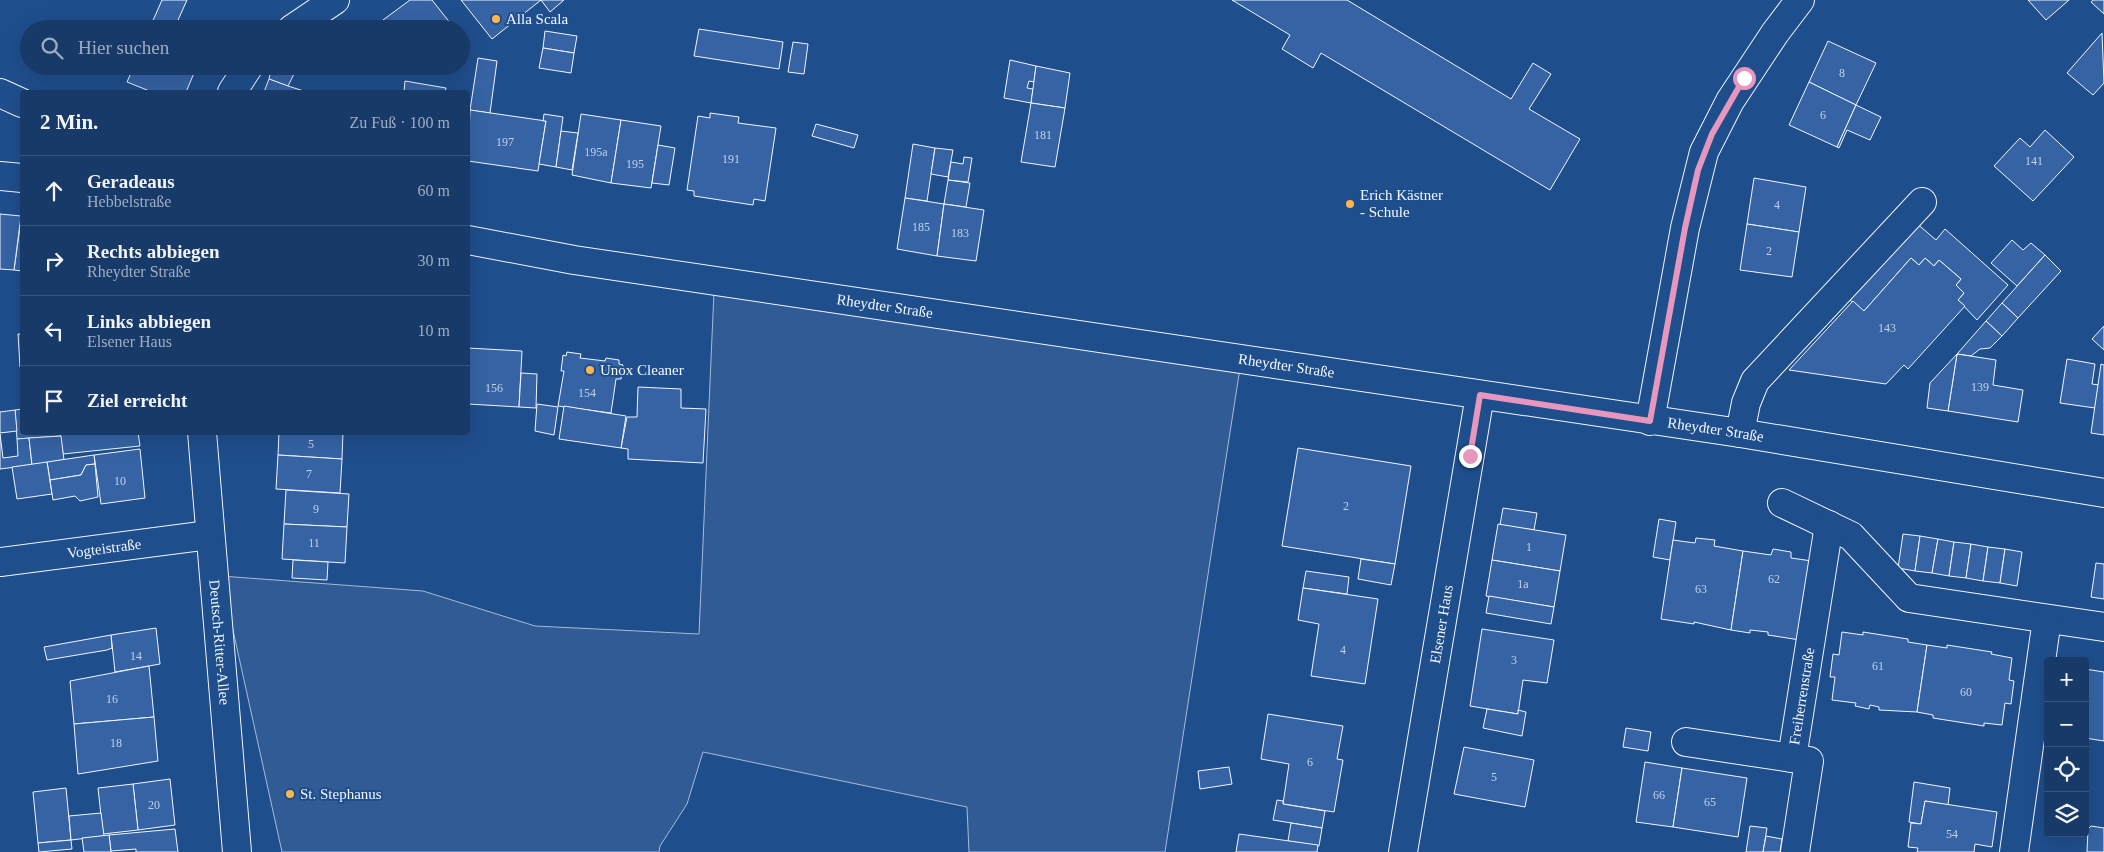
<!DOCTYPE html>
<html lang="de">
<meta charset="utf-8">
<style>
:root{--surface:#173a69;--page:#244571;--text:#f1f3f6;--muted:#9eadc0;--line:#36547d}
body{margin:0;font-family:Georgia,serif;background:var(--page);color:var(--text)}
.controls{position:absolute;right:15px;bottom:15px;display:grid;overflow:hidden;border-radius:5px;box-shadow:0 5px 20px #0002}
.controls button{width:45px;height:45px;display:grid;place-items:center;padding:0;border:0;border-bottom:1px solid var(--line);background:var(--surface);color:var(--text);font:25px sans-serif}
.stop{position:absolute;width:15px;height:15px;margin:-11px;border:4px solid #e797bd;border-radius:50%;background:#fff}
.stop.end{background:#e797bd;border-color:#fff;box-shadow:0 1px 5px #0008}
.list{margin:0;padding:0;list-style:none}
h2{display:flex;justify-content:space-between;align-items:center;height:65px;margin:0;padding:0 20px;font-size:21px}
h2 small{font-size:16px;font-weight:400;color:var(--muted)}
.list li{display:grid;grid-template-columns:32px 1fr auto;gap:15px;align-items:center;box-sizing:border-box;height:70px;padding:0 20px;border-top:1px solid var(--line)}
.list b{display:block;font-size:19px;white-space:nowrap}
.list p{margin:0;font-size:16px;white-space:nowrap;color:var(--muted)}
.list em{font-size:16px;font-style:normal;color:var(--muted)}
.icon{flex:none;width:28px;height:28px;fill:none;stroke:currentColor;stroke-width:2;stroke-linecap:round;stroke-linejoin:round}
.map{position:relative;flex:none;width:2104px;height:852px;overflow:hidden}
.search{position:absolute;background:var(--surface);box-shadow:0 5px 20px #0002;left:20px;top:20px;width:450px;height:55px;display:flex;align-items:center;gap:12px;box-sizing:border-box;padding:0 18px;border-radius:28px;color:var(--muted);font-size:19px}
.panel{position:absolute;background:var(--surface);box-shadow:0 5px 20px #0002;left:20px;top:90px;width:450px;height:345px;border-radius:5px}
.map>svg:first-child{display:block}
.built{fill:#305b95;stroke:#a8bbd7}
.building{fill:#3563a3;stroke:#f2f6ff}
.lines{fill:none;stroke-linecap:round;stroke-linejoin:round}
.minor-casing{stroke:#f2f6ff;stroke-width:30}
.major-casing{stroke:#f2f6ff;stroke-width:30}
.minor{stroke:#1f4e8c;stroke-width:28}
.major{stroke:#1f4e8c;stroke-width:28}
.route{stroke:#e797bd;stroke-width:6}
.poi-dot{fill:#ffb74d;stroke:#1f4e8c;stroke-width:2}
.labels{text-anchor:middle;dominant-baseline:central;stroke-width:4;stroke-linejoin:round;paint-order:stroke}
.number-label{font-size:12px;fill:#c3d1e8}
.poi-label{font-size:15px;fill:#f2f6ff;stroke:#1f4e8c;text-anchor:start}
.street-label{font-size:15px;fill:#f2f6ff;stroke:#1f4e8c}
</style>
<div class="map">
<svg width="2104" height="852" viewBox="0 0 2104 852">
<rect width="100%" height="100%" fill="#1f4e8c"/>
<!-- built -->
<path class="built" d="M714,291l526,77 -75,484h-196l-2,-45 -264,-55 -16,52 -27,42 -1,6h-377l-61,-276 202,15 112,35 164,8z"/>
<!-- building -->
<g class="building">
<path d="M162,0h25l-13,29h-13l-10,-4z"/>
<path d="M410,0h22l19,24 -6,5h-55l-7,-9z"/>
<path d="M461,0h80l-49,39z"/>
<path d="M541,0h23l-14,12z"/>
<path d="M1232,0h115l164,99 22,-36 18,11 -22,35 51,30 -30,51 -229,-137 -8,15 -31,-19 8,-14z"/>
<path d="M2028,0h41l-23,20z"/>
<path d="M2093,0h11v14l-13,-12z"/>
<path d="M699,29l84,13 -4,27 -85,-13z"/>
<path d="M545,31l32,5 -3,17 -31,-5z"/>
<path d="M2102,33l2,50 -11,12 -26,-22z"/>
<path d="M1828,41l48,22 -20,42 -47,-23z"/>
<path d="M793,42l15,2 -4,30 -16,-2z"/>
<path d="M543,48l31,5 -3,20 -32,-5z"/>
<path d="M478,58l19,3 -7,52 -20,-3z"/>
<path d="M1010,60l26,6 -2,16 -5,-1 -2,7 6,1 -2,14 -27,-5z"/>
<path d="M134,66h63l-11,26h-34l-25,-10z"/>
<path d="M282,66h24l-12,8 -6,12 -19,-7 1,-5z"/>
<path d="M1036,66l34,7 -5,35 -34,-5z"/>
<path d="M269,79l19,7 19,6h-43z"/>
<path d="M405,81l41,7 -1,4h-41z"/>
<path d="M1809,82l47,23 -19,42 -48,-22z"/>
<path d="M1031,103l34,5 -10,59 -34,-5z"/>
<path d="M1856,105l25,12 -11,23 -23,-10 -8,18 -2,-1z"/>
<path d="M470,110l76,11 -8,50 -70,-10z"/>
<path d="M710,113l29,4 -1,6 38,5 -11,73 -11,-2 -1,6 -59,-9v-5l-7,-1 11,-74 12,2z"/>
<path d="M544,114l19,3 -7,50 -17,-3 7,-43h-3z"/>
<path d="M581,114l40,6 -10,63 -39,-8z"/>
<path d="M621,120l40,6 -10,62 -40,-5z"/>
<path d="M816,124l42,11 -4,13 -42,-12z"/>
<path d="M2045,130l29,27 -41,44 -39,-35 26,-28 10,9z"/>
<path d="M561,131l17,2 -6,37 -16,-3z"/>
<path d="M913,144l22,4 -8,53 -22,-3z"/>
<path d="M658,145l17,3 -6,37 -17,-2z"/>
<path d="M935,148l18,2 -5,27 -17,-3z"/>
<path d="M964,157l8,1 -4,24 -20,-2 3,-18 12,2z"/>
<path d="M1754,178l52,9 -7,45 -52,-8z"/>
<path d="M948,180l22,3 -4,24 -22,-3z"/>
<path d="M905,198l39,6 -7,52 -40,-7z"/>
<path d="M944,204l40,6 -8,51 -39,-5z"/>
<path d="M22,213v58l-8,-1z"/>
<path d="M0,214l21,2 -7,54 -14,-1z"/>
<path d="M1914,221l22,19 9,-11 63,56 -31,35 -19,-20 6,-7 -8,-8 5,-6 -22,-19 -5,6 -9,-8 -6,7 -8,-7 -47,53 -18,-14z"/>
<path d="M1747,224l52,8 -7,45 -52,-7z"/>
<path d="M2012,240l11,10 8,-7 14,12 -28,31 -26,-23z"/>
<path d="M2045,255l16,16 -43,47 -16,-15z"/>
<path d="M1911,258l8,7 6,-7 9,8 5,-6 22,19 -5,6 8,8 -6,7 7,6 -57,63 -4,-4 -18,19 -97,-14 64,-69 11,10z"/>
<path d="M2002,303l16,15 -16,18 -16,-15z"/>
<path d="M1986,321l16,15 -12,12 -10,1 -9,7 -14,-2z"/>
<path d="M2104,326v24l-12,-11z"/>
<path d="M18,334h4v33h-2z"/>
<path d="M468,348l54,3 -3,56 -51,-3z"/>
<path d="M567,352l14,2 -1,4 25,3 1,-3 13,2v4l4,1 -2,14h-5l-5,34 -53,-7 6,-35h-3l2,-16 3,1z"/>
<path d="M1957,354l39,6 -3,25 30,5 -5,32 -70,-11z"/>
<path d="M1957,354l-9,57 -21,-3 3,-25z"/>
<path d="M2067,359l28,5 -3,20 7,1 -4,23 -35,-5z"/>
<path d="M2101,364l3,1v70l-13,-2z"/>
<path d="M521,373l16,1 -1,34 -17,-1z"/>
<path d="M638,387l43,2v19l25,1 -3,54 -75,-4v-10l-7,-1 6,-31h10z"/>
<path d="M537,404l21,3 -4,28 -19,-4z"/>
<path d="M564,406l62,10 -5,32 -62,-9z"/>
<path d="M22,409v23h38l1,4 -44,3 -2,-29z"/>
<path d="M15,410l2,21 -17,2v-21z"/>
<path d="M60,432h78l2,14 -77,8z"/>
<path d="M279,432h64l-1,27 -64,-4z"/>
<path d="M0,434l3,24 15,-2 -1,-17 12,-1 3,27 -32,4z"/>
<path d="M61,436l3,24 -32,5 -3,-27z"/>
<path d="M1298,448l113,18 -16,98 -113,-18z"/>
<path d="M140,449l5,49 -44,6 -7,-49z"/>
<path d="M94,455l1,9 -9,1 -5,10 -31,5 -3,-18z"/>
<path d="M278,455l64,4 -2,34 -64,-4z"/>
<path d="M47,462l5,32 -35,5 -5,-32z"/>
<path d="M95,464l3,33 -18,4 -5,-5 -22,4 -3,-20 31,-5 5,-10z"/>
<path d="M286,490l63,4 -2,33 -63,-3z"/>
<path d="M1503,508l34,5 -3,17 -34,-5z"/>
<path d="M1659,519l17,3 -6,38 -17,-3z"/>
<path d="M284,524l63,3 -2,36 -63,-4z"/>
<path d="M1498,524l68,11 -6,36 -68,-11z"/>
<path d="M1903,534l17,2 -5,35 -17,-3z"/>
<path d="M1920,536l18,3 -6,34 -17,-2z"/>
<path d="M1696,538l19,2 -1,6 29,5 -12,79 -37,-8v2l-33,-5 12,-79 22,3z"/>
<path d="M1938,539l16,3 -5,34 -17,-3z"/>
<path d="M1954,542l17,2 -5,34 -17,-2z"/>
<path d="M1971,544l17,3 -5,34 -17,-3z"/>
<path d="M1988,547l17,2 -5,34 -17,-2z"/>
<path d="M1773,549l18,3v6l21,3 -12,79 -32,-5v-3l-18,-2v3l-19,-3 12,-79 28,4z"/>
<path d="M2005,549l17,3 -5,34 -17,-3z"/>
<path d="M1361,559l34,5 -4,21 -33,-6z"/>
<path d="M293,560l35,2 -1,18 -35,-2z"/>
<path d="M1492,560l68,11 -6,36 -68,-11z"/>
<path d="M2096,563l8,1v35l-13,-2z"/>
<path d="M1306,571l43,6 -2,17 -44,-6z"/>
<path d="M1303,588l75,11 -13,85 -54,-8 8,-52 -21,-4z"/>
<path d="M1489,596l65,11 -3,17 -65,-11z"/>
<path d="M156,628l4,36 -45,8 -4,-37z"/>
<path d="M1482,629l72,11 -7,43 -24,-3 -5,34 -48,-8z"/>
<path d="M1842,632l21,3v-3l45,7v3l19,3 -10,67 -38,-2v-3l-9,-2 -1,4 -14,-3 1,-3 -24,-3 3,-23h-5l3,-23 6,1z"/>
<path d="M111,635l1,13 -5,2 -60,10 -3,-13z"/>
<path d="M1927,645l20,3v-3l45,7 -1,2 21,4 -3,22 5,1 -3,23 -6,-1 -3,22 -18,-2v3l-51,-8v-3l-16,-3z"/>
<path d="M149,666l5,51 -80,7 -4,-43z"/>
<path d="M2085,669l19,3v69l-19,-3z"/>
<path d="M1487,709l31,5v-4l8,2 -4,24 -39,-8z"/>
<path d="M1268,714l75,12 -6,33 6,1 -9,52 -51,-8 6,-40 -28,-5z"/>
<path d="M154,717l4,44 -80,13 -4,-50z"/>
<path d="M1626,728l25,4 -3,19 -25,-4z"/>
<path d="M1464,747l70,13 -9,47 -71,-13z"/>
<path d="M1645,762l37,6 -9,59 -37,-5z"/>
<path d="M1229,767l3,17 -32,5 -2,-18z"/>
<path d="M1682,768l65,10 -9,59 -65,-10z"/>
<path d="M170,779l5,46 -37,5 -5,-46z"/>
<path d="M1914,782l36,6 -2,17 -23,-4 -4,23 -12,-2z"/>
<path d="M133,784l5,46 -35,4 -5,-46z"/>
<path d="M66,788l5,52 -33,3 -5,-51z"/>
<path d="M1277,800l6,1v3l42,7 -3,17 -49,-8z"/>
<path d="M1925,801l72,11 -5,35 -17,-3 -1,8h-57l1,-4 -10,-1 3,-24 10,1z"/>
<path d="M101,813l3,23 -33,4 -2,-24z"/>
<path d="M1291,823l31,5 -3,18 -31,-5z"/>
<path d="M1750,826l17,2 -4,24h-17z"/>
<path d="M2091,826l13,2v24h-17l1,-23z"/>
<path d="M175,829l3,23h-42v-3l-25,2 -2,-16z"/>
<path d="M1239,834l79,11 -1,7h-81z"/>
<path d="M109,835l2,17h-27l-2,-14z"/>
<path d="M1766,836l16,3 -2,13h-17z"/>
<path d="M71,840l1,9 -33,3 -1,-9z"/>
</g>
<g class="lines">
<defs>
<g id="minor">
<path d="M292,29l43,-29"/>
<path d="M232,92l17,-26"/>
<path d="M0,176l22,2"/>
<path d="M1650,421l35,-193 19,-76 26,-51 45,-68 25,-33"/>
<path id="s1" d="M202,432l35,420"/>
<path d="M1740,433l6,-30 9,-22 167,-179"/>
<path d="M1782,503l69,33 58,62 195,29"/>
<path id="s2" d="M0,562l209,-27"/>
<path d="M1686,742l106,16"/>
<path id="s3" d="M1403,852l77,-457"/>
<path id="s4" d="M1795,852l14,-91 -17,-3 37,-233"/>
<path d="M2014,852l33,-233"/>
</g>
<g id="major">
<path d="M0,93l22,10"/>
<path id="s5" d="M468,240l106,20 1166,173 364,60"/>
</g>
</defs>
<!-- minor casing -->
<use href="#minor" class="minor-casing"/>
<!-- major casing -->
<use href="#major" class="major-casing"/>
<!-- minor -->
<use href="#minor" class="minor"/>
<!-- major -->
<use href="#major" class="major"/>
</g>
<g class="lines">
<!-- route -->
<path class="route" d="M1470,456l10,-61 170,26 35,-193 13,-58 14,-36 32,-56"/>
</g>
<!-- markers -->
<g class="poi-dot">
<circle cx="496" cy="19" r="5"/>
<circle cx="1350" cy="204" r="5"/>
<circle cx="590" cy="370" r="5"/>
<circle cx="290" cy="794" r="5"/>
</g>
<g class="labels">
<!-- number labels -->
<g class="number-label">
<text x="1842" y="73">8</text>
<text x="1823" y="115">6</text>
<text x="1043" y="135">181</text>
<text x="505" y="142">197</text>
<text x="596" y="152">195a</text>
<text x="731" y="159">191</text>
<text x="2034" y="161">141</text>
<text x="635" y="164">195</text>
<text x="1777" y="205">4</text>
<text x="921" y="227">185</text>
<text x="960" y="233">183</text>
<text x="1769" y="251">2</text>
<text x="1887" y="328">143</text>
<text x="1980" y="387">139</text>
<text x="494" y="388">156</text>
<text x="587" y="393">154</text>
<text x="311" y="444">5</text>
<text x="309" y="474">7</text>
<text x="120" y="481">10</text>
<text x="1346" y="506">2</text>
<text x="316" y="509">9</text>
<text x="314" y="543">11</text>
<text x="1529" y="547">1</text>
<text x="1774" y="579">62</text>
<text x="1523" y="584">1a</text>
<text x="1701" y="589">63</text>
<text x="1343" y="650">4</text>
<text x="136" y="656">14</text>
<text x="1514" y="660">3</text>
<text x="1878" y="666">61</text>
<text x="1966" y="692">60</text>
<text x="112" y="699">16</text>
<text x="116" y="743">18</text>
<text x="1310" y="762">6</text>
<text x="1494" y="777">5</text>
<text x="1659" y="795">66</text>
<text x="1710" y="802">65</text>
<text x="154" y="805">20</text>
<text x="1952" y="834">54</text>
</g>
<!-- poi labels -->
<g class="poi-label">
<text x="506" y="19">Alla Scala</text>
<text x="1360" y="195">Erich Kästner<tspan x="1360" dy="17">- Schule</tspan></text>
<text x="600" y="370">Unox Cleaner</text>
<text x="300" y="794">St. Stephanus</text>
</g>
<!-- street labels -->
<g class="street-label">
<text stroke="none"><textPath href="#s5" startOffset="422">Rheydter Straße</textPath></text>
<text stroke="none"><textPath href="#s5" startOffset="828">Rheydter Straße</textPath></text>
<text stroke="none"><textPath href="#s5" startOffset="1262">Rheydter Straße</textPath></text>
<text stroke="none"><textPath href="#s2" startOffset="105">Vogteistraße</textPath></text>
<text stroke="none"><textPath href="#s3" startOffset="231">Elsener Haus</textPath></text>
<text stroke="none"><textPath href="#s1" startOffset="211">Deutsch-Ritter-Allee</textPath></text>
<text stroke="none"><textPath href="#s4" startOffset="172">Freiherrenstraße</textPath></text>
</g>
</g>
</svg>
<div class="controls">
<button>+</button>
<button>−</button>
<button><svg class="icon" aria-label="locate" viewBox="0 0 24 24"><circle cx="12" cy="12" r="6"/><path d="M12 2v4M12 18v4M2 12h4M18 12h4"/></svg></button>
<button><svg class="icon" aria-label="layers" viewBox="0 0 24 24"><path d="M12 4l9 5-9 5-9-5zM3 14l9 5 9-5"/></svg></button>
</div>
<div class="stop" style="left:1744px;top:78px"></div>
<div class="stop end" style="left:1470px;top:456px"></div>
<div class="search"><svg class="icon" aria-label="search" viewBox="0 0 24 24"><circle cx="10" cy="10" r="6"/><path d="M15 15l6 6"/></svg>Hier suchen</div>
<section class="panel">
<h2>2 Min.<small>Zu Fuß · 100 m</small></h2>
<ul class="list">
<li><svg class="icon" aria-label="ahead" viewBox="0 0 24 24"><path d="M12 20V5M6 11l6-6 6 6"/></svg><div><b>Geradeaus</b><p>Hebbelstraße</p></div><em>60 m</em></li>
<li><svg class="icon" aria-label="right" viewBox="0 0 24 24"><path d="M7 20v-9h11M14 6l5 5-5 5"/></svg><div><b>Rechts abbiegen</b><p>Rheydter Straße</p></div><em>30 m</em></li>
<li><svg class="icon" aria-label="left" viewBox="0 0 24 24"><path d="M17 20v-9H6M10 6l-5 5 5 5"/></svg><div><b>Links abbiegen</b><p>Elsener Haus</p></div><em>10 m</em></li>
<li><svg class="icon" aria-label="arrive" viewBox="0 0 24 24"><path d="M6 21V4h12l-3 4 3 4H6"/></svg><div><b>Ziel erreicht</b></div></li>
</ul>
</section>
</div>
